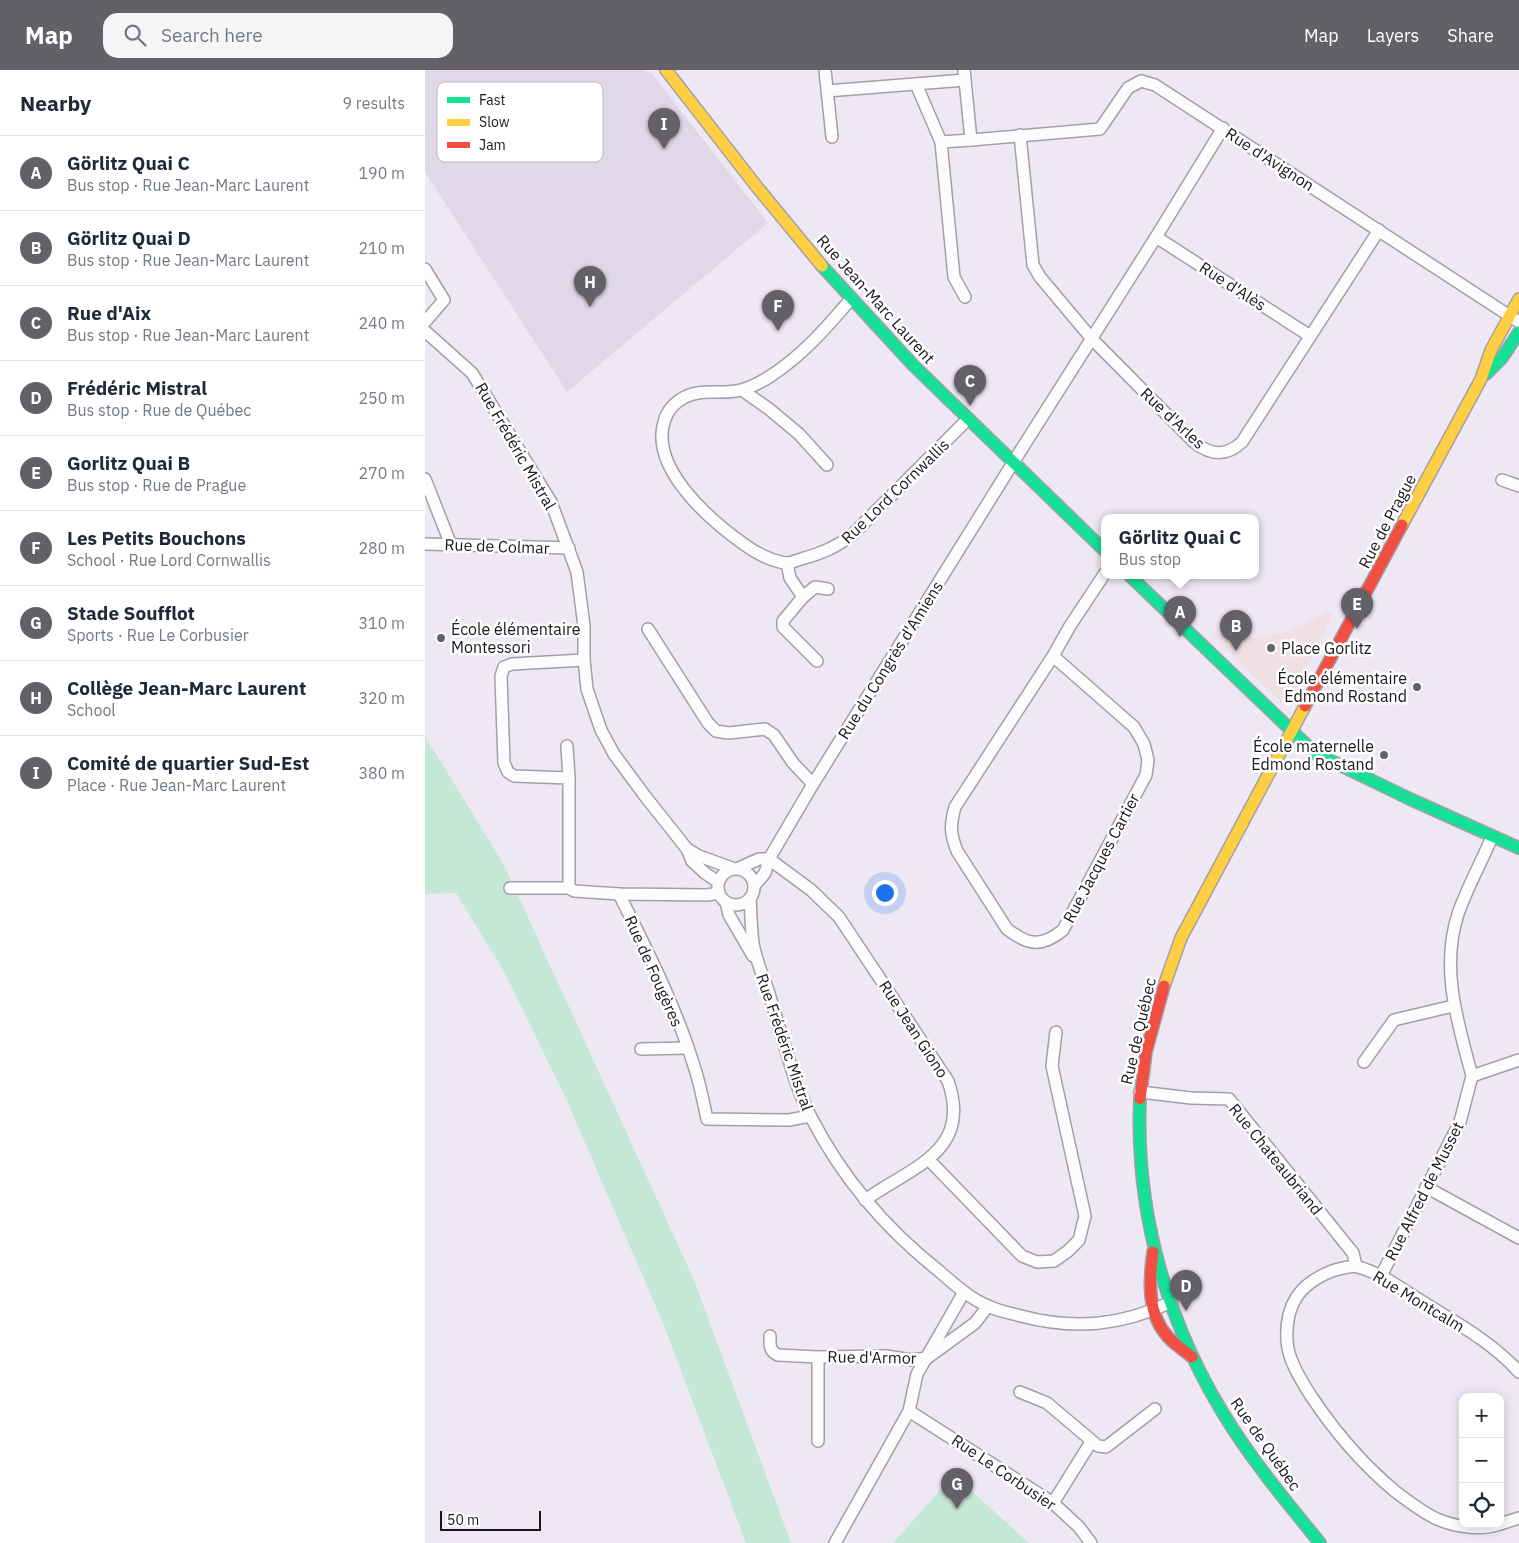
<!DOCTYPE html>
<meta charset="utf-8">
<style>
:root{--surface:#fff;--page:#f6f6f7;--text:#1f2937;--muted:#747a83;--line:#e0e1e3;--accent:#646068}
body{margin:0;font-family:"IBM Plex Sans",sans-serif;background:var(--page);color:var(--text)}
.controls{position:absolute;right:15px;bottom:15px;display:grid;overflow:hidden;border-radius:10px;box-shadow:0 2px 12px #0003}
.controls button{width:45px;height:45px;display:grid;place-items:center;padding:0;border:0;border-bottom:1px solid var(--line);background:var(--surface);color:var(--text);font:25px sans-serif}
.scale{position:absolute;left:15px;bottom:12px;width:101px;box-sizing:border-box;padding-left:5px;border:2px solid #19161d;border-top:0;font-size:14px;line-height:18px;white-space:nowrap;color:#19161d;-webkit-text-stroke:4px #fff;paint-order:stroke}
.you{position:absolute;left:459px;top:822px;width:18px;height:18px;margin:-12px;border:4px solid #fff;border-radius:50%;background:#1a73e8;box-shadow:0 0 0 8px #1a73e833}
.badge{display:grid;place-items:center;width:32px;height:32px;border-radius:50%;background:var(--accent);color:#fff;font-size:16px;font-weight:700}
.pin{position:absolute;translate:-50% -41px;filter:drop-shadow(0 1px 2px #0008)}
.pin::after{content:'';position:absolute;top:26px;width:18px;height:15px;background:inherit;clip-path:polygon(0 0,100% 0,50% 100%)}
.popup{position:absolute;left:676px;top:444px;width:158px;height:65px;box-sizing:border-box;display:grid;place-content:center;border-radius:10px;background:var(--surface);filter:drop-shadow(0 1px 4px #0005);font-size:16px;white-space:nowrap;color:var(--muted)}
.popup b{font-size:19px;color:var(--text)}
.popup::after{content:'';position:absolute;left:50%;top:100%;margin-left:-10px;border:10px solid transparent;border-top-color:var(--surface)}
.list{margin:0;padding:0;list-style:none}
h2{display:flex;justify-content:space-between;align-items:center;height:65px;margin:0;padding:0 20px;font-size:21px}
h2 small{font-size:16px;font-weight:400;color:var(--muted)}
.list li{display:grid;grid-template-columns:32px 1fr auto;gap:15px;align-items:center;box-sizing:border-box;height:75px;padding:0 20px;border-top:1px solid var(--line)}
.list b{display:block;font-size:19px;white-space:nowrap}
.list p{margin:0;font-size:16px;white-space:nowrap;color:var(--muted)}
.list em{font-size:16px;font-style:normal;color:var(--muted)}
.icon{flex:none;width:28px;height:28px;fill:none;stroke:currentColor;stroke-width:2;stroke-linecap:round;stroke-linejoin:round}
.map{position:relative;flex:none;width:1094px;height:1473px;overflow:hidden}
header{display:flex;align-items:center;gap:30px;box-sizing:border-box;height:70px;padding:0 25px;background:var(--accent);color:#fff}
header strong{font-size:24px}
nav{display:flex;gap:28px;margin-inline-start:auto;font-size:18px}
.search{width:350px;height:45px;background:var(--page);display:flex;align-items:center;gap:12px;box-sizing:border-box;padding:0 18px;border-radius:15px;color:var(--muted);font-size:19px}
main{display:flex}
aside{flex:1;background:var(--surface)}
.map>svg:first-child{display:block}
.commercial{fill:#f0dfe3}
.education{fill:#e0d8e9}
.green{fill:#c5e7d6}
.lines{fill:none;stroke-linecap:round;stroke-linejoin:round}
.street-casing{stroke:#a39fa8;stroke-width:14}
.fast-casing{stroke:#a39fa8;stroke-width:14}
.slow-casing{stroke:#a39fa8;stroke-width:14}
.jam-casing{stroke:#a39fa8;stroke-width:14}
.street{stroke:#fcfcfd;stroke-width:11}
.fast{stroke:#16e098;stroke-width:11}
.slow{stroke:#ffcf43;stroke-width:11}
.jam{stroke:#f24e42;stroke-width:11}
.poi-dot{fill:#646068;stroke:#fff;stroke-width:2}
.labels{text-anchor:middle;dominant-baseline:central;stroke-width:5;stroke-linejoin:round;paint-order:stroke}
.street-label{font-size:16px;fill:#19161d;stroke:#fff}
.poi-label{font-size:16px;fill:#19161d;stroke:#fff;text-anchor:start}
.key{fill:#fff;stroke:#bab9bb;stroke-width:1}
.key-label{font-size:14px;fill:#19161d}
</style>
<header>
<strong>Map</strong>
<div class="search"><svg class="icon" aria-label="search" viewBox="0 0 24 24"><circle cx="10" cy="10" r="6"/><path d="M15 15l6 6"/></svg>Search here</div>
<nav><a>Map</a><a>Layers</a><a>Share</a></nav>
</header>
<main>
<aside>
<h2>Nearby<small>9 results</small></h2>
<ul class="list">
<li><span class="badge">A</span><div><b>Görlitz Quai C</b><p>Bus stop · Rue Jean-Marc Laurent</p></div><em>190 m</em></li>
<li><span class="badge">B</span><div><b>Görlitz Quai D</b><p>Bus stop · Rue Jean-Marc Laurent</p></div><em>210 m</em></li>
<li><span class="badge">C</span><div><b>Rue d'Aix</b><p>Bus stop · Rue Jean-Marc Laurent</p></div><em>240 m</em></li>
<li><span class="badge">D</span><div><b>Frédéric Mistral</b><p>Bus stop · Rue de Québec</p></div><em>250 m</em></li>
<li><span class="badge">E</span><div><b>Gorlitz Quai B</b><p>Bus stop · Rue de Prague</p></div><em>270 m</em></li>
<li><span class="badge">F</span><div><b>Les Petits Bouchons</b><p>School · Rue Lord Cornwallis</p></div><em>280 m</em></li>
<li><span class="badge">G</span><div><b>Stade Soufflot</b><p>Sports · Rue Le Corbusier</p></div><em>310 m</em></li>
<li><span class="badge">H</span><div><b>Collège Jean-Marc Laurent</b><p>School</p></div><em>320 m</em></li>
<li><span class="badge">I</span><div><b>Comité de quartier Sud-Est</b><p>Place · Rue Jean-Marc Laurent</p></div><em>380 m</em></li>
</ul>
</aside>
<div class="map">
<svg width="1094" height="1473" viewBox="0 0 1094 1473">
<rect width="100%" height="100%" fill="#eee8f4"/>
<!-- commercial -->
<path class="commercial" d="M905,541l2,7 -36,69 -8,10 -8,3 -9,-6 -61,-61h9l15,4 17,1 33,-5z"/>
<!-- education -->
<path class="education" d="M0,0h218l9,4 116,149 -201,169 -142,-220z"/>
<!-- green -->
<g class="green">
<path d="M0,666l79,129 190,415 97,263h-45l-83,-220 -96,-222 -62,-128 -49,-80 -31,1z"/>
<path d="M529,1405l75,68h-136z"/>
</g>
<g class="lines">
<defs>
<g id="street">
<path d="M400,0l7,67"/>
<path d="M539,0l7,70 -30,2 13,135 11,20"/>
<path d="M491,14l25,58"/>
<path d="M402,21l138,-11"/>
<path d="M595,65l13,130 7,12 52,62 103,104c16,12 31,14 47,-1l137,-212"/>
<path d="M546,70l129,-11 28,-41 13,-7 14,4 364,237"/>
<path d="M731,167l154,99"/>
<path d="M0,199l19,31 -19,22"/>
<path d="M426,229c-25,29 -49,57 -82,78 -8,5 -19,11 -28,13 -18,5 -38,-2 -56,7 -10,5 -18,14 -21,25 -14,47 47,99 81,123 11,8 28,17 42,18 4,0 10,-3 14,-4 21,-6 34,-11 51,-24l116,-116"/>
<path d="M0,261l47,42 79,129 26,70 7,54v34l3,29 14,41 13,24 31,42 42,53 5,12 13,12 13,9"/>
<path d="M317,320l27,19 30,25 28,31"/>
<path d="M0,409l26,66"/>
<path d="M1077,410l17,6"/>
<path d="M0,474l144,4"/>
<path d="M362,493l3,15 13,19 -20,24v6l34,34"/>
<path d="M378,527l12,-10 13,2"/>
<path d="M223,559l60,94 8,8 12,2 37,-4 9,6 19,28 20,21"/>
<path d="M628,586l81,71 10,17 4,16 -2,15 -83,155c-22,18 -35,15 -56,-1l-50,-78c-7,-18 -7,-26 -2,-44l98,-151 17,-30 35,-53"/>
<path d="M142,676l2,32"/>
<path d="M1067,767c-11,26 -25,51 -34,77 -18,55 0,109 14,162l47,-16"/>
<path d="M262,779l12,7 33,12"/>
<path d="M344,789l42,31 28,27 109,164c25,71 -37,86 -83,119"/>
<path d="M314,798l20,-9h10"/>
<circle cx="311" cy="817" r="18"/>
<path d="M329,816l11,-13 4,-14 44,-75 208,-334 135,-213 67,-109"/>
<path d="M85,818h59v-110l-55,-2 -6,-4 -4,-9 -3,-87 3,-9 8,-3 72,-4"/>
<path d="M144,818l5,3 45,3 88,1 12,-2"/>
<path d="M194,824c28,56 57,113 75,172 6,17 9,35 13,53l82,1 21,-4"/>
<path d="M325,828c1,15 1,30 3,45 3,17 9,32 15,47 4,13 8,27 12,40 9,30 17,61 32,89 31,60 74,110 127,152 15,13 30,27 49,35 10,5 22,7 33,10 53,14 100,10 150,-14"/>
<path d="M301,832l3,13 24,41"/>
<path d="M216,979l47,-1"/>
<path d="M939,992l30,-42 59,-14"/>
<path d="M715,1022l51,6 38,1 124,154 3,13"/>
<path d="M504,1090l93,96 15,6 17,-1 14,-10 11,-11 6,-24 -33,-150 4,-34"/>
<path d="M1001,1117l93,51"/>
<path d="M956,1206l79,-154 12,-46"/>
<path d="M345,1266c0,9 -1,15 8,19l40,2 68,-1 26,4 15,-2 48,-35 13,-17"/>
<path d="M595,1322l27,11 51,43 8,1 49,-38"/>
<path d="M484,1341l144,92 26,24 12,16"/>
<path d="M393,1371v-84"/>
<path d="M628,1433l38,-61"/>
<path d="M1075,1454c-20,7 -44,3 -63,-5 -15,-7 -28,-17 -41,-27 -34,-28 -61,-60 -85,-96 -10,-16 -23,-36 -24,-55 -2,-36 12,-57 45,-70 7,-2 19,-6 26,-4 22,6 41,20 60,32 35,22 73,42 101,73"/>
<path d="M1075,1454l19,-6"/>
<path d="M410,1473l74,-132 8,-37 47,-82"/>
</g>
<g id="fast">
<path d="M397,196l91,99 192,186"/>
<path d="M1061,304l16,-16 17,-26"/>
<path d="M705,506l185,177 95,46 109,49"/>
<path d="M715,1029c-5,117 29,232 93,330 26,40 57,77 87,114"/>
</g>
<g id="slow">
<path d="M241,0l91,117 65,79"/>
<path d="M977,455l79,-146 10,-29 28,-51"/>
<path d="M739,916l17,-48 124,-232"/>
</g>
<g id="jam">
<path d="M880,636l97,-181"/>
<path d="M715,1029l6,-47 18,-66"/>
<path d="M728,1182c-4,29 -6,62 15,85 7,8 16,13 24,20"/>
</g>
</defs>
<!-- street casing -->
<use href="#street" class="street-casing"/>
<!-- fast casing -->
<use href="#fast" class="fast-casing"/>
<!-- slow casing -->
<use href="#slow" class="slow-casing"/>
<!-- jam casing -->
<use href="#jam" class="jam-casing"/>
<!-- street -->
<use href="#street" class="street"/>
<!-- fast -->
<use href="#fast" class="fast"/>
<!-- slow -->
<use href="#slow" class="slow"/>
<!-- jam -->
<use href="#jam" class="jam"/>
</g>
<!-- markers -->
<g class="poi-dot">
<circle cx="16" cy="568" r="5"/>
<circle cx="846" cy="578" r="5"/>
<circle cx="992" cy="617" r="5"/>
<circle cx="959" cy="685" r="5"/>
</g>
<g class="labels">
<!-- street labels -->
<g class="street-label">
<text transform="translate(845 89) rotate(33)">Rue d'Avignon</text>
<text transform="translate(808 216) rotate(33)">Rue d'Alès</text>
<text transform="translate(451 229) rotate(48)">Rue Jean-Marc Laurent</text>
<text transform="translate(748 348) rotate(43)">Rue d'Arles</text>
<text transform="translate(91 376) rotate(60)">Rue Frédéric Mistral</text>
<text transform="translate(470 421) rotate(-44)">Rue Lord Cornwallis</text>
<text transform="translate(962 451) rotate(-62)">Rue de Prague</text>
<text transform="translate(72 476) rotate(2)">Rue de Colmar</text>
<text transform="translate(465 590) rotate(-58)">Rue du Congrès d'Amiens</text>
<text transform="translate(676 788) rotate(-62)">Rue Jacques Cartier</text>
<text transform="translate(229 901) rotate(66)">Rue de Fougères</text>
<text transform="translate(489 959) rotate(57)">Rue Jean Giono</text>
<text transform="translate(713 961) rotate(-77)">Rue de Québec</text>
<text transform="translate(360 972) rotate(71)">Rue Frédéric Mistral</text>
<text transform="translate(851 1089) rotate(51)">Rue Chateaubriand</text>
<text transform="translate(999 1121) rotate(-63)">Rue Alfred de Musset</text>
<text transform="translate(994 1231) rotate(31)">Rue Montcalm</text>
<text transform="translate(447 1287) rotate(1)">Rue d'Armor</text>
<text transform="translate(841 1374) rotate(55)">Rue de Québec</text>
<text transform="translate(579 1402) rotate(34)">Rue Le Corbusier</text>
</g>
<!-- poi labels -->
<g class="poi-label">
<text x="26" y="559">École élémentaire<tspan x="26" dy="18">Montessori</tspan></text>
<text x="856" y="578">Place Gorlitz</text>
<text x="982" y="608" text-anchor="end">École élémentaire<tspan x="982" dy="18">Edmond Rostand</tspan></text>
<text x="949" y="676" text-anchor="end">École maternelle<tspan x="949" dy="18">Edmond Rostand</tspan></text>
</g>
</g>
<!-- legend -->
<rect x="12" y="12" width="166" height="80" rx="8" class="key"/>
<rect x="22" y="27" width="23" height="6" fill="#16e098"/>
<rect x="22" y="49" width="23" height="7" fill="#ffcf43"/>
<rect x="22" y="72" width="23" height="6" fill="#f24e42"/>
<g class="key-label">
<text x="54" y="35">Fast</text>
<text x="54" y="57">Slow</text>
<text x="54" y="80">Jam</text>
</g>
</svg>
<div class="controls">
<button>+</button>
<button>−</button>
<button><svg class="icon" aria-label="locate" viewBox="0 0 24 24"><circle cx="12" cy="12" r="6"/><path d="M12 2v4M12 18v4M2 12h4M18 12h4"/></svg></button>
</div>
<div class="scale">50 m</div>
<div class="you"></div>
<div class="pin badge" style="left:755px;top:567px">A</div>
<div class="popup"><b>Görlitz Quai C</b>Bus stop</div>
<div class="pin badge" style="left:811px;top:581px">B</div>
<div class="pin badge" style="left:545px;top:336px">C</div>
<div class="pin badge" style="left:761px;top:1241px">D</div>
<div class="pin badge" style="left:932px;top:559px">E</div>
<div class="pin badge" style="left:353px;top:261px">F</div>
<div class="pin badge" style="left:532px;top:1439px">G</div>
<div class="pin badge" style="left:165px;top:237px">H</div>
<div class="pin badge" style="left:239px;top:79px">I</div>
</div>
</main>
